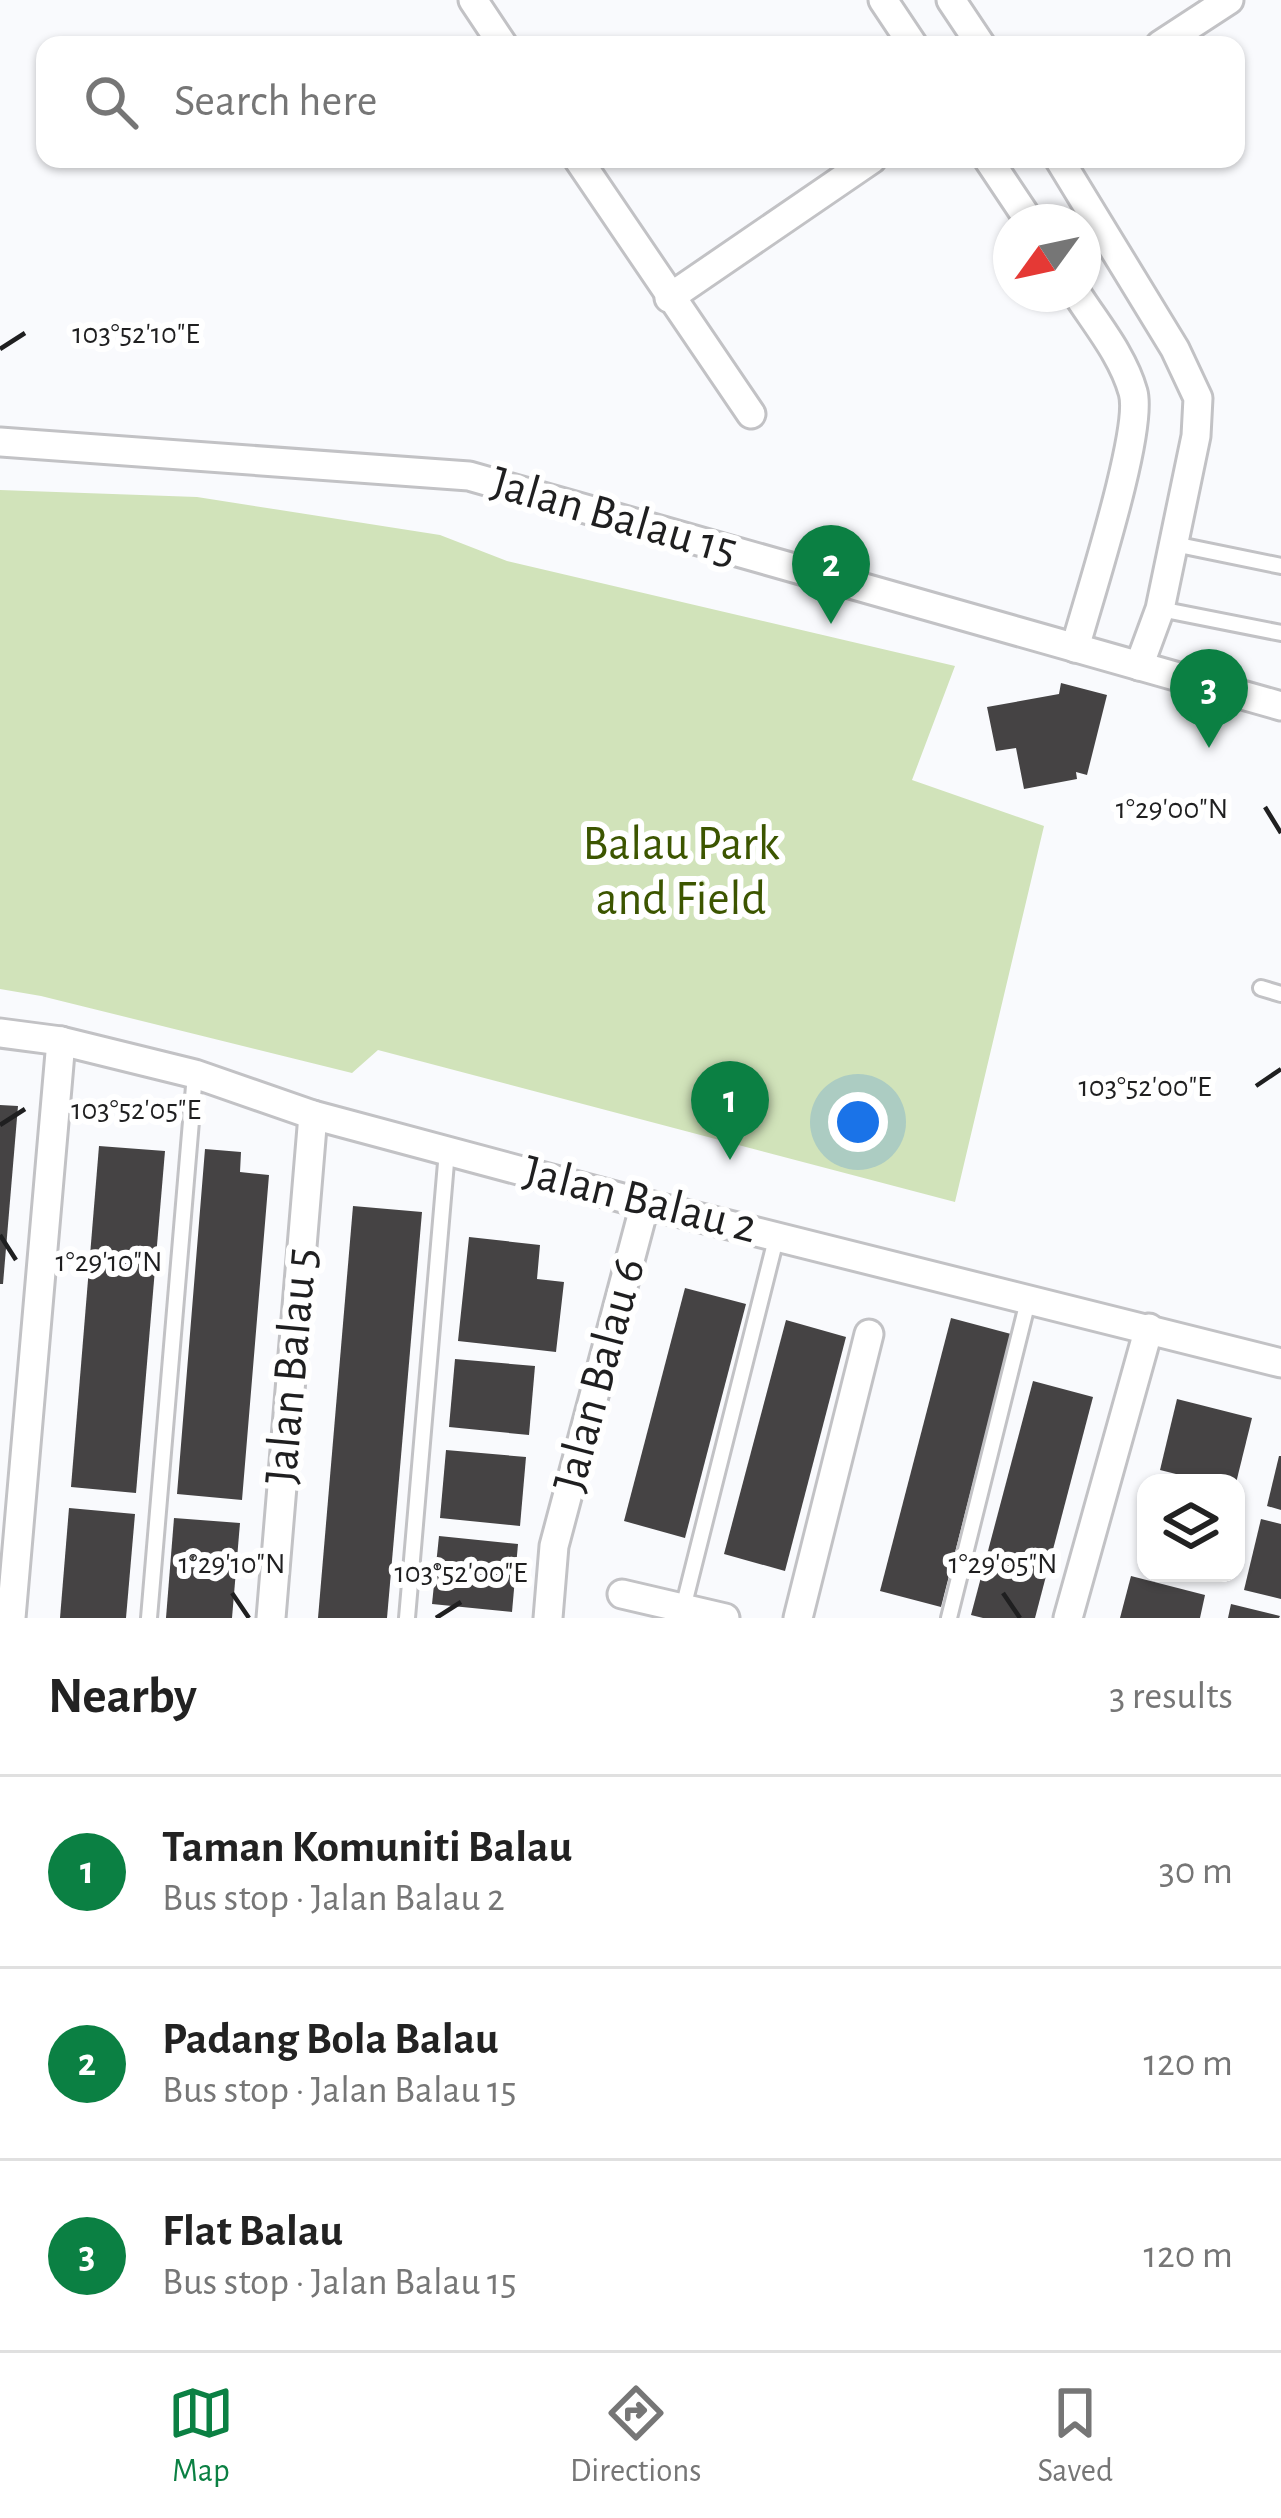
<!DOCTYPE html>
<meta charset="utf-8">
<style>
:root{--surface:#fff;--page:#f6f6f6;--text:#222;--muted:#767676;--line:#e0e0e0;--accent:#0b8043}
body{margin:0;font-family:"Alegreya Sans",sans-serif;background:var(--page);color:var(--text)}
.controls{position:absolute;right:36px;bottom:36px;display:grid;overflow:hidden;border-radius:24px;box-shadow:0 3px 9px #0004}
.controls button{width:108px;height:108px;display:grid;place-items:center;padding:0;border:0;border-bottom:3px solid var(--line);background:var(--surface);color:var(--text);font:60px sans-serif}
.compass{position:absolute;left:993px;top:204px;width:108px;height:108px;border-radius:50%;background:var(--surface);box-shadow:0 3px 9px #0004;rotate:237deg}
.you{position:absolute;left:858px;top:1122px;width:42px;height:42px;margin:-30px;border:9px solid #fff;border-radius:50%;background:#1a73e8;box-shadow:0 0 0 18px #1a73e833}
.badge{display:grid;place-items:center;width:78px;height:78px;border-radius:50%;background:var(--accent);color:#fff;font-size:39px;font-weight:700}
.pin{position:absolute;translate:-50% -99px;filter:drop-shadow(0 3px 6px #0008)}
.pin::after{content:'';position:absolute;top:63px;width:42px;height:36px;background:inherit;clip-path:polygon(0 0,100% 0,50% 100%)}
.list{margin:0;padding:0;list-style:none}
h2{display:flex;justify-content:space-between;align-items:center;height:156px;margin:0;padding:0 48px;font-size:51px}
h2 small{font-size:39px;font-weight:400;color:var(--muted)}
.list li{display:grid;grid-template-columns:78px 1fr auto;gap:36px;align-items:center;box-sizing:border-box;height:192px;padding:0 48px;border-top:3px solid var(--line)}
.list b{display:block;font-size:45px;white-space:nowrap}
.list p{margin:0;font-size:39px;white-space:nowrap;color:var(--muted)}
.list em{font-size:39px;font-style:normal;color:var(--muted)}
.icon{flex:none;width:66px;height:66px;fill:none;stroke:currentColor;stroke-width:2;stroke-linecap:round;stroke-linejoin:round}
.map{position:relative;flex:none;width:1281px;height:1618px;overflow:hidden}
.search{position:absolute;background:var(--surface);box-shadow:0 3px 9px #0004;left:36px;right:36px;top:36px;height:132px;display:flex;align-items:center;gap:30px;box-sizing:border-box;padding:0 42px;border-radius:24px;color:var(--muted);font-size:45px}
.sheet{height:732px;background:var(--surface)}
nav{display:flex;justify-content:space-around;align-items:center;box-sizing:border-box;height:168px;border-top:3px solid var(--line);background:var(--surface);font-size:33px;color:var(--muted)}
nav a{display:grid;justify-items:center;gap:6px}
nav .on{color:var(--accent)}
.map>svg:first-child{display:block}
.green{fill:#d1e3ba}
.building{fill:#454344}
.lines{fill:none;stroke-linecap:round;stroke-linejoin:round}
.lane-casing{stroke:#c2c2c5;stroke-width:20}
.street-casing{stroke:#c2c2c5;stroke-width:33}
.lane{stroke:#fff;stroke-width:14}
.street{stroke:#fff;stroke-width:27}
.ticks{fill:none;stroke:#1f1f20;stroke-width:4.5}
.labels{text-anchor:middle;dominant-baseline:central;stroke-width:12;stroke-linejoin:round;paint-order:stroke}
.street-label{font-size:48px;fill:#1f1f20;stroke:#fff}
.park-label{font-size:48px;fill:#3c5500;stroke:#fff}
.ticks-label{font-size:30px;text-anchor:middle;fill:#1f1f20;stroke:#fff;stroke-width:12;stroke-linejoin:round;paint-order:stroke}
</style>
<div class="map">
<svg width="1281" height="1618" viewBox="0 0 1281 1618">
<rect width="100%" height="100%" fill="#f9fafd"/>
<!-- green -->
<path class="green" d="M0,490l197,7 243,38 67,26 448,105 -43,114 132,46 -89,376 -577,-152 -26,23 -311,-77 -41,-7z"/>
<!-- building -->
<g class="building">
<path d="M1061,683l46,12 -20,80 -11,-3 1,7 -53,10 -8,-41 -20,3 -9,-44 72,-13z"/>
<path d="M0,1105l18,1 -15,178h-3z"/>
<path d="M99,1146l66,5 -29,342 -65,-6z"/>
<path d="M205,1149l36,3 -1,20 29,3 -27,325 -65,-6z"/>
<path d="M353,1206l69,6 -27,314 -8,92h-69z"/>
<path d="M469,1237l71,8 -3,34 27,3 -8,70 -98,-11z"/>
<path d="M685,1288l61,16 -61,234 -61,-17z"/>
<path d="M951,1318l60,16 -70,273 -61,-16z"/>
<path d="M786,1320l60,17 -61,234 -61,-17z"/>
<path d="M455,1359l80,7 -6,69 -80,-8z"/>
<path d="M1033,1381l60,16 -58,221h-52l-12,-3z"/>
<path d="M1177,1399l75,19 -16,65h-24l-52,-13z"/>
<path d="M446,1450l80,7 -6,69 -80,-8z"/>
<path d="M1279,1456h2v54l-14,-4z"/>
<path d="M69,1508l66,6 -9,104h-66z"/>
<path d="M174,1518l66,5 -8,95h-66z"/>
<path d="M1261,1519l20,5v75l-37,-9z"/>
<path d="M439,1536l79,8 -6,68 -80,-8z"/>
<path d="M1131,1576l74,19 -5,23h-80z"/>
<path d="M1231,1604l49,12 -1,2h-51z"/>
</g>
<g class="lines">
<defs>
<g id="lane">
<path d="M1174,544l107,22"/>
<path d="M1160,609l121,24"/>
<path d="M1261,988l20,6"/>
<path d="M683,1608l94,-373"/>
<path d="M149,1618l46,-544"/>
<path d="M407,1618l40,-467"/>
<path d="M949,1618l80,-321"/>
</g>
<g id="street">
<path d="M473,0l30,45"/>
<path d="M883,0l30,45"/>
<path d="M951,0l30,45"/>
<path d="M1160,45l69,-45"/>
<path d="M578,159l173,255"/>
<path d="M988,159l42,63"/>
<path d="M1059,159l116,190 23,49 -2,38 -36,173 -21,57"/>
<path d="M669,298l203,-139"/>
<path d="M0,442l469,34 812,230"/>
<path d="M1075,648c13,-48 69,-218 58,-256 -10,-36 -36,-67 -56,-98"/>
<path d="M0,1033l61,8 134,33 118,41 332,89 636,159"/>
<path d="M622,1594l103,24"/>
<path d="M11,1618l50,-577"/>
<path d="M271,1618l42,-503"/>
<path d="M548,1618l6,-72 91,-342"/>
<path d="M798,1618l71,-284"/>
<path d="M1068,1618l81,-290"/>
</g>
</defs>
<!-- lane casing -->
<use href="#lane" class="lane-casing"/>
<!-- street casing -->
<use href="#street" class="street-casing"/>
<!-- lane -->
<use href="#lane" class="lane"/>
<!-- street -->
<use href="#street" class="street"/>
</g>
<!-- ticks -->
<path class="ticks" d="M0,349l25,-16M1265,807l16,26M1256,1086l25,-17M0,1125l25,-16M0,1235l16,25M232,1593l17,25M1003,1593l17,25M436,1618l25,-16"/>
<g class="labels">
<!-- street labels -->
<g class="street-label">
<text transform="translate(614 517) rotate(16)">Jalan Balau 15</text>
<text transform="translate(640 1200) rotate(14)">Jalan Balau 2</text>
<text transform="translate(292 1366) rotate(-85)">Jalan Balau 5</text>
<text transform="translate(600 1375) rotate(-75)">Jalan Balau 6</text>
</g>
<!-- park labels -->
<g class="park-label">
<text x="681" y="845">Balau Park<tspan x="681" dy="55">and Field</tspan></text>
</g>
</g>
<g class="ticks-label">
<text x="136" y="343">103°52'10"E</text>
<text x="1172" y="818">1°29'00"N</text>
<text x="1145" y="1096">103°52'00"E</text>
<text x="136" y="1119">103°52'05"E</text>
<text x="109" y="1271">1°29'10"N</text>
<text x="232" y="1573">1°29'10"N</text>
<text x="1003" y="1573">1°29'05"N</text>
<text x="461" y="1582">103°52'00"E</text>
</g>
</svg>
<div class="controls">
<button><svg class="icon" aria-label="layers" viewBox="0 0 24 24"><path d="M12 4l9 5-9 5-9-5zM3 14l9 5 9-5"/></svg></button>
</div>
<svg class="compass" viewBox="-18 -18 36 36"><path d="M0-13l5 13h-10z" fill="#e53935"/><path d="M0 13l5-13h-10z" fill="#767676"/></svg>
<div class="you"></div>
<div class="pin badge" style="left:730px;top:1160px">1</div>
<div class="pin badge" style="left:831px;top:624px">2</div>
<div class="pin badge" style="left:1209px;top:748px">3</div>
<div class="search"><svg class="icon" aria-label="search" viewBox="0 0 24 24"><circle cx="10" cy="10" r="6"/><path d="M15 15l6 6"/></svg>Search here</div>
</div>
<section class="sheet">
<h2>Nearby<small>3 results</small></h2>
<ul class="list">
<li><span class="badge">1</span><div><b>Taman Komuniti Balau</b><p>Bus stop · Jalan Balau 2</p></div><em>30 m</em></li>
<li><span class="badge">2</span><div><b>Padang Bola Balau</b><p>Bus stop · Jalan Balau 15</p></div><em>120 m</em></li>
<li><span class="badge">3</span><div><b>Flat Balau</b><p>Bus stop · Jalan Balau 15</p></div><em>120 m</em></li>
</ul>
</section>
<nav>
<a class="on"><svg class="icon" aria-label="map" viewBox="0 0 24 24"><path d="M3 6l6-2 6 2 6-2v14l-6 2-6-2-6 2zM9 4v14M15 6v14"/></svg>Map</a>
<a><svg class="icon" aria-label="directions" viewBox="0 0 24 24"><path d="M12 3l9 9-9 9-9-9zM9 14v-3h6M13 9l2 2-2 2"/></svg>Directions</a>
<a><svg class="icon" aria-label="saved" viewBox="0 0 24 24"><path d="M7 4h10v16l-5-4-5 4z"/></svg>Saved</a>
</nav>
